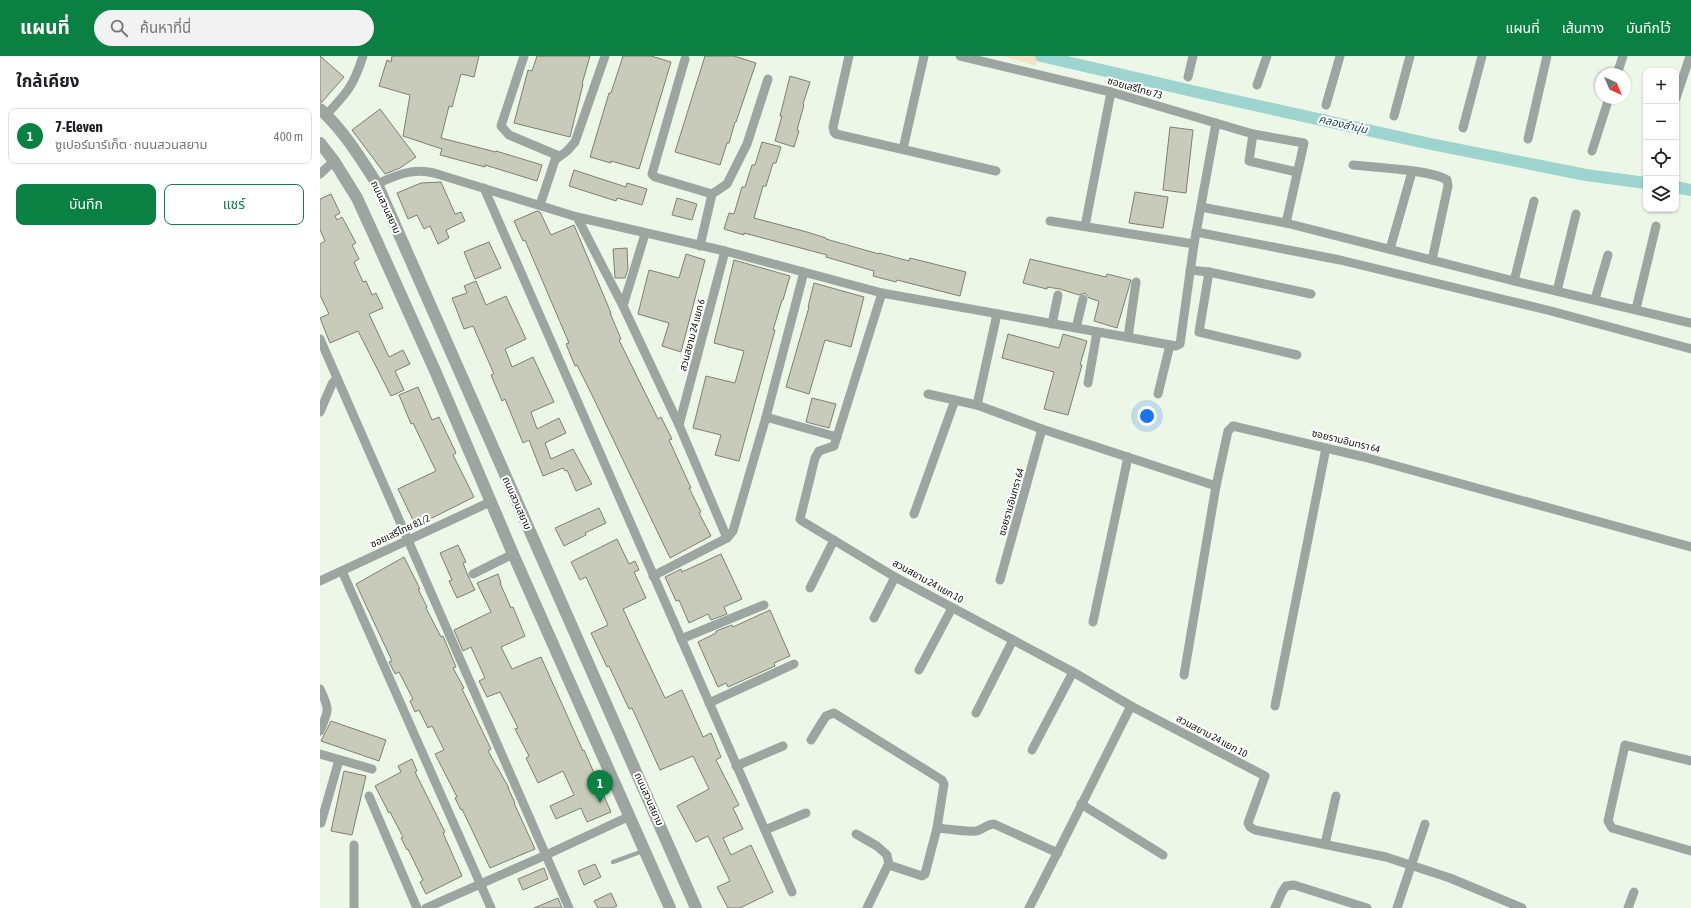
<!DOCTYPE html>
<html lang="th">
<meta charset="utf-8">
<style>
:root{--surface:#fff;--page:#f2f2f2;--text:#202124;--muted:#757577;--line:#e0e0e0;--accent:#0b8043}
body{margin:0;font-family:"Asap Condensed","Noto Sans Thai",sans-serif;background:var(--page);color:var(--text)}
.controls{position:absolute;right:12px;top:12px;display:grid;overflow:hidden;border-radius:8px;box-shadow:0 1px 3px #0004}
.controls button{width:36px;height:36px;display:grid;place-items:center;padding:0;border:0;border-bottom:1px solid var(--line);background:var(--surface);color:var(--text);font:20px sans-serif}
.compass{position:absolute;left:1275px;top:12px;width:36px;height:36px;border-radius:50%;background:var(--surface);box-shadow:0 1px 3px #0004;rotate:136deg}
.you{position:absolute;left:827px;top:360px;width:14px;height:14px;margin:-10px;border:3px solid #fff;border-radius:50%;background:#1a73e8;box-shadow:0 0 0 6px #1a73e833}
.badge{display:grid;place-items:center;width:26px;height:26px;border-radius:50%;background:var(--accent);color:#fff;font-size:13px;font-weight:700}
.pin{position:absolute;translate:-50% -33px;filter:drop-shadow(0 1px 2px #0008)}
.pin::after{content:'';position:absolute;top:21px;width:14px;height:12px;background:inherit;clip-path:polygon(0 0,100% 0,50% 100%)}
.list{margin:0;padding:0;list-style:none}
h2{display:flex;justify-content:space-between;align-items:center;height:52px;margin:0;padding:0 16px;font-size:17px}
h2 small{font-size:13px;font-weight:400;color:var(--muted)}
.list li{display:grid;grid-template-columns:26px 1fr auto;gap:12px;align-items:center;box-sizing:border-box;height:56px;margin:0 8px 8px;padding:0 8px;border:1px solid var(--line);border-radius:8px}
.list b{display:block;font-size:15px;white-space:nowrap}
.list p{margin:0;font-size:13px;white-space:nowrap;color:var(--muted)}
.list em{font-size:13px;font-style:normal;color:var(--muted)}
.actions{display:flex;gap:8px;padding:12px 16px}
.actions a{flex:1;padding:9px 0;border:1px solid var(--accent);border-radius:8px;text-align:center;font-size:14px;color:var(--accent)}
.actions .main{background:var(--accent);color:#fff}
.icon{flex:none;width:22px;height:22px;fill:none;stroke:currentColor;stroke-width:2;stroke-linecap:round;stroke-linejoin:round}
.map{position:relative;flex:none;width:1371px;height:852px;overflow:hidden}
header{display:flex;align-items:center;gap:24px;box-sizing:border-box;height:56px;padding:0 20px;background:var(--accent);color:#fff}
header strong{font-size:19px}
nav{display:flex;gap:22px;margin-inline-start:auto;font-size:14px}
.search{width:280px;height:36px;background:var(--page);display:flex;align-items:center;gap:10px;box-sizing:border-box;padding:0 14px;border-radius:22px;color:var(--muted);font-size:15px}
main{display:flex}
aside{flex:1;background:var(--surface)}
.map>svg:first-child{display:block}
.green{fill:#f2e3c4}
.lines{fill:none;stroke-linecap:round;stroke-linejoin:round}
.canal{stroke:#9dd4d0;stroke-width:12}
.building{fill:#c9cbba;stroke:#7e7f6f}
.service{stroke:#9da5a1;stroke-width:4.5}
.minor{stroke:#9da5a1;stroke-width:9}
.tertiary{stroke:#9da5a1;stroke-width:12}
.labels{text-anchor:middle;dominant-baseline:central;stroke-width:4;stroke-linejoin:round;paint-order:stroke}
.street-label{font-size:10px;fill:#0b0f0a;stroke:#fff}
.water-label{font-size:11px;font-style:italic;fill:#154644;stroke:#fff}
</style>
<header>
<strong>แผนที่</strong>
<div class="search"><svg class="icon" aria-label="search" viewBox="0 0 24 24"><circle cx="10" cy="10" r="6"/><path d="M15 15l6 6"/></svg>ค้นหาที่นี่</div>
<nav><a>แผนที่</a><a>เส้นทาง</a><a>บันทึกไว้</a></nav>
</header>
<main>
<aside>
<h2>ใกล้เคียง<small></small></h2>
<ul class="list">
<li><span class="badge">1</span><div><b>7-Eleven</b><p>ซูเปอร์มาร์เก็ต · ถนนสวนสยาม</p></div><em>400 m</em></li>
</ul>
<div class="actions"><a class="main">บันทึก</a><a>แชร์</a></div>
</aside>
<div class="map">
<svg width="1371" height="852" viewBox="0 0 1371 852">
<rect width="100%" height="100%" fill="#ecf7e8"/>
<!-- green -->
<path class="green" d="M683,0h35l-2,10z"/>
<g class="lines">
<!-- canal -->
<g class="canal">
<path d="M721,0l177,41 208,46 160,32 60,8"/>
<path d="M1356,131l15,3"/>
</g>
</g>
<!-- building -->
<g class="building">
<path d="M0,0l24,21 -22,25h-2z"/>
<path d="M72,0h87l-5,21 -13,-3 -9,33 -3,-1 -8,32 55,14v-1l46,14 -5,16 -52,-16v2l-45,-12 2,-6 -39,-13 7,-41 -31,-9 8,-26 4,2z"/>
<path d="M217,0h53l-8,28h1l-13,53 -56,-14 14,-53 4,1z"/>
<path d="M303,0h28l20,6 -32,107 -28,-8v2l-21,-6 19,-64h2z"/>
<path d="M385,0h29l22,7 -20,59h-1l-6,21h-2l-7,22 -45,-13z"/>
<path d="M470,20l20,6 -7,22 1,1 -7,25 2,1 -5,16 -19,-6 7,-25h-2z"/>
<path d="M60,53l36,48 -16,11 -15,6 -33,-44z"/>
<path d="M850,71l23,3 -7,63 -23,-3z"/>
<path d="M442,86l19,5 -5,16h-3l-7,23h-3l-9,32 53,14 19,6v1l53,15v-1l30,8 1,-3 56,14 -6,24 -63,-16 -1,2 -23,-6 1,-5 -48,-14 1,-2 -83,-22v2l-20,-6 5,-16 5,1 8,-27h3l7,-22h3z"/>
<path d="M254,114l52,17 1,-4 20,6 -5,16 -25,-7 -1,3 -47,-15z"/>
<path d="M121,126l14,32 6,-2 4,9 -19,9 3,8 -11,6 -8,-18 -6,3 -7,-14 -9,4 -11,-26 24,-10z"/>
<path d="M815,136l33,5 -5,31 -34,-5z"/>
<path d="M11,138l9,19 -5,3 2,4 5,-3 14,26 -4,2 7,14 -5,3 9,20 3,-1 6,14 4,-2 7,15 -14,6 20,43 14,-7 7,14 -15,7 9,19 -13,6 -33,-65 -28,12 -10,-25 9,-4 -9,-19v-51l5,-3 -5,-11v-31z"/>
<path d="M357,142l20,6 -5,16 -20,-5z"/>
<path d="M217,155l3,1 11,23 23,-10 37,88h-1l11,26 -2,1 39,79 3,-2 11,22 -3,1 22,48h-2l12,24 -2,1 12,23 -41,22 -79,-165 -14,-28 -2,1 -9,-22 3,-1 -44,-103 -2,1 -9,-20z"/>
<path d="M169,186l12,26 -26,11 -11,-27z"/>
<path d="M307,192l1,21 -3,9h-10l-2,-29z"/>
<path d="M366,198l19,6 -24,92 -19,-6 7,-23 -31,-9 11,-44 30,8z"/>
<path d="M710,203l76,18 1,-3 24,6 -14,48 -23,-7 5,-20 -10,-3 -4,-5 -6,2 -19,-6 -13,-2v2l-24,-6z"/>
<path d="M414,204l56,16 -7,24h-1l-9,30h2l-36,131 -24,-6 6,-20 -28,-7 13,-52 29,7 9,-32 -30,-8z"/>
<path d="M156,225l10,24 20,-9 20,43 -21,10 7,18 21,-10 21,45 -23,10 6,17 22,-11 7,15 -21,10 6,16 22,-10 19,35 -16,7 -9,-21 -2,1 -2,-3 -20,8 -14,-36 -6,3 -18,-44 -3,2 -11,-26 3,-1 -21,-48 -9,3 -12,-31 15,-5 -3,-7z"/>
<path d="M494,227l50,14 -13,50 -26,-7 -16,54 -23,-7 23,-80h-1z"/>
<path d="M688,278l51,14 4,-14 24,7 -7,24h2l-14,50 -24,-6 10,-37 -52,-14z"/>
<path d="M98,331l14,33 7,-3 17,36 -3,2 21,42 -58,29 -18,-37 38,-18 -23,-48 -2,1 -12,-29z"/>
<path d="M492,342l24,6 -7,24 -23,-6z"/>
<path d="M279,452l7,15 -21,10 1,2 -22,11 -9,-18z"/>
<path d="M297,483l12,25 6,-3 4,9 -5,2 12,26 -23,11 42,89 17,-8 21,47 8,-4 10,24 -5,3 23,45 -6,3 10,21 -20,9 8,17 20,-10 22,47 -33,16h-12l-11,-21 13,-6 -22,-45 -12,6 -19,-36 32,-17 -16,-33 -33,14 -28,-62 -3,1 -20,-43 -2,1 -16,-34 17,-8 -22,-48 -6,3 -9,-18z"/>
<path d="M138,489l8,17 -3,1 5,13 7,14 -18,8 -8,-17 3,-1 -12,-27z"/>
<path d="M401,498l21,45 -18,8 3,7 -16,6 -3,-6 -19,9 -10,-23 -3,1 -11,-24 16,-8 1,3z"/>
<path d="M84,501l16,32h-2l9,18 -1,1 15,29 2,-1 13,31 -3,1 11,20 -2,1 29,60 -3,2 21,37h-1l7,15h-1l21,46 -45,19 -28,-59 -1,1 -6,-12 2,-1 -22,-43 9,-4 -12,-24 -4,2 -9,-18 -4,2 -5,-11 3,-2 -14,-27 -4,2 -6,-12 3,-1 -36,-77z"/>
<path d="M178,518l3,9h-1l11,25 2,-1 12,29 -24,11 11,22 29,-12 42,94 1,-1 27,62 -24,10 -6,-14 -25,11 -6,-13 24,-11 -11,-24 -25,12 -12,-25 3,-2 -14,-27 3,-1 -18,-36 -13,5 -8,-16 6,-3 -14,-31 -8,4 -9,-21 37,-18 -14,-29z"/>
<path d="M450,554l20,46 -16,7 1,3 -47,21 -2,-4 -8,4 -20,-45 18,-9v-2l16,-6 1,2z"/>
<path d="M11,665l55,19 -7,21 -58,-20z"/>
<path d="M92,703l5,12 -2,1 30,60 -2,1 19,43 -36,18 -6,-12 3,-2 -15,-31 -1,1 -6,-12 2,-1 -13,-25 -1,1 -14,-27 26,-14 -3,-6z"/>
<path d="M24,715l22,5 -14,59 -21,-4z"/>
<path d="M275,808l6,13 -17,8 -6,-14z"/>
<path d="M224,812l4,11 -25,11 -5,-11z"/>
<path d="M291,837l6,13 -5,2h-14l-4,-7z"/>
<path d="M238,842l4,10h-28z"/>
</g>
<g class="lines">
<!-- service -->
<path class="service" d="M293,806l30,-11"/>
<!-- minor -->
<g class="minor">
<path d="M204,0l-23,70 8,9 50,21"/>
<path d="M529,0l-16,71 1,5 2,2 160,37"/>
<path d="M640,0l151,36 142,42 51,9 -18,80"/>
<path d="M365,3l-33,115 3,3 57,17"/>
<path d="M1297,18l6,-18"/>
<path d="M868,21l5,-21"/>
<path d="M937,29l10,-29"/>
<path d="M1356,42l14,-42"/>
<path d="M1006,49l14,-49"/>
<path d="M6,59c21,-22 28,-30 37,-59"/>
<path d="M1074,60l16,-60"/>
<path d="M1143,72l19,-72"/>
<path d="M933,78l-4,27 48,11"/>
<path d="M1208,83l19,-83"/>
<path d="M583,93l21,-93"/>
<path d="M1272,95l17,-53"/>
<path d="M1033,109c20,2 80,5 94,15l1,6 -16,74"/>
<path d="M0,118l14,-13"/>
<path d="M57,128c19,-9 35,-16 57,-11l143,44 148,34 157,42 294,53 4,-2 14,-100 22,-121"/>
<path d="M164,132l308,704"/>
<path d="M220,149l15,-45 12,-9 8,-9 30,-86"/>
<path d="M881,151l85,16 228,58 177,42"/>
<path d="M257,161l46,89 56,119 48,113"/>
<path d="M730,165l144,23"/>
<path d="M765,170l26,-134"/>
<path d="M876,176l144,28 211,51 140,38"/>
<path d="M380,190l12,-52 15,-10 20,-40 21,-65"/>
<path d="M1070,193l22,-77"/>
<path d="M870,214l19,2"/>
<path d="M1194,225l20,-80"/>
<path d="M1237,235l19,-77"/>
<path d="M562,237l-48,153 -15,5 -4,7 -15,61 2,2 93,56 178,95 58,34 134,70 -17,47 2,4 5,3 131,27 64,21 72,30"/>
<path d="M1275,243l13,-44"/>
<path d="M303,250l22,-72"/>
<path d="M1316,253l20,-83"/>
<path d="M732,268l6,-29"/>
<path d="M756,272l7,-29"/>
<path d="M808,281l8,-55"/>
<path d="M0,283l249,569"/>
<path d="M977,299l-98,-23 10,-60 102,22"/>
<path d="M768,327l9,-51"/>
<path d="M608,338l49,11 65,24 174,57"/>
<path d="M838,338l12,-49"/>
<path d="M657,349l20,-91"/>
<path d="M0,356l12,-28 5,-6"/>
<path d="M446,361l71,20"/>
<path d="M359,369l46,-174"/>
<path d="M594,458l41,-114"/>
<path d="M22,515l149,337"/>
<path d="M153,518l40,-20"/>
<path d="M333,520l74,-38 6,-7 33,-114 38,-145"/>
<path d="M680,524l42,-151"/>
<path d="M0,525l170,-79"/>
<path d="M490,532l24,-48"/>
<path d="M554,562l21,-41"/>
<path d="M773,566l35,-165"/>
<path d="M361,583l83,-34"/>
<path d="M599,614l33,-62"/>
<path d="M864,619l32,-189 12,-55 5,-5 131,31 327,90"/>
<path d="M0,633c10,21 9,21 0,42"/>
<path d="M389,647l85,-39"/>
<path d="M955,650l51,-258"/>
<path d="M656,657l37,-73"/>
<path d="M491,684l15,-24 8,-3 108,67 2,4 -7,44 -12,46 -3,2 -33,-11"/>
<path d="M712,694l41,-78"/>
<path d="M0,698l52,15"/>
<path d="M1371,705l-66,-16 -17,76 4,7 79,23"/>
<path d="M416,710l47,-20"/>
<path d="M49,740l48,112"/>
<path d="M761,748l82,51"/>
<path d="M1,767l18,-63"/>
<path d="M617,772c12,1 27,4 39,3 7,-1 11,-7 18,-7l64,29"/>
<path d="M445,774l41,-17"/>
<path d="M536,778l21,12 10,9 2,10"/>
<path d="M1005,788l11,-48"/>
<path d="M34,789v63"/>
<path d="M106,852l120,-53 84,-39"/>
<path d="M547,852l20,-41 2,-2"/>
<path d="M709,852c35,-67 68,-135 102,-202"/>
<path d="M955,852l7,-16 4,-6 8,-1 73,23"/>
<path d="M1077,852l28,-84"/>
<path d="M1308,852l6,-16"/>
</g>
<!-- tertiary -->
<g class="tertiary">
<path d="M0,53c23,21 40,48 57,75l319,724"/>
<path d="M0,87l14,18 23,37 21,46 58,129 77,181 157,354"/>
</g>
</g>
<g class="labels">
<!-- street labels -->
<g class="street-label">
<text transform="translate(815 32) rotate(16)">ซอยเสรีไทย 73</text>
<text transform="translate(66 151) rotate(65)">ถนนสวนสยาม</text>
<text transform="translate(372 279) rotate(-75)">สวนสยาม 24 แยก 6</text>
<text transform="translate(1026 385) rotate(14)">ซอยรามอินทรา 64</text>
<text transform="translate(691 446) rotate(-74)">ซอยรามอินทรา 64</text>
<text transform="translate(197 447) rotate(66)">ถนนสวนสยาม</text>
<text transform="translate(80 475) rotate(-25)">ซอยเสรีไทย 81/2</text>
<text transform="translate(608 525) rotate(29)">สวนสยาม 24 แยก 10</text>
<text transform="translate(892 680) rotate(28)">สวนสยาม 24 แยก 10</text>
<text transform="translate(329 743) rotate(66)">ถนนสวนสยาม</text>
</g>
<!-- water labels -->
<g class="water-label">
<text transform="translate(1023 68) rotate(13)">คลองลำนุ่น</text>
</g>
</g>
</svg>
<div class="controls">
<button>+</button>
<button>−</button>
<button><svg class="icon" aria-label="locate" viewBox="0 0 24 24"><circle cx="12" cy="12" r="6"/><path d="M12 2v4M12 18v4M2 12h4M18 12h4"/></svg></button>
<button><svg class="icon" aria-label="layers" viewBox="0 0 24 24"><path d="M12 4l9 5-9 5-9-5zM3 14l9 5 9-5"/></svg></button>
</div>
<svg class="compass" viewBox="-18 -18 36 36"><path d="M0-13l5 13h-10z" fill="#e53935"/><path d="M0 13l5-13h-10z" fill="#757577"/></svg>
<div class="you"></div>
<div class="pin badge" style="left:280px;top:747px">1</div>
</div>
</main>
